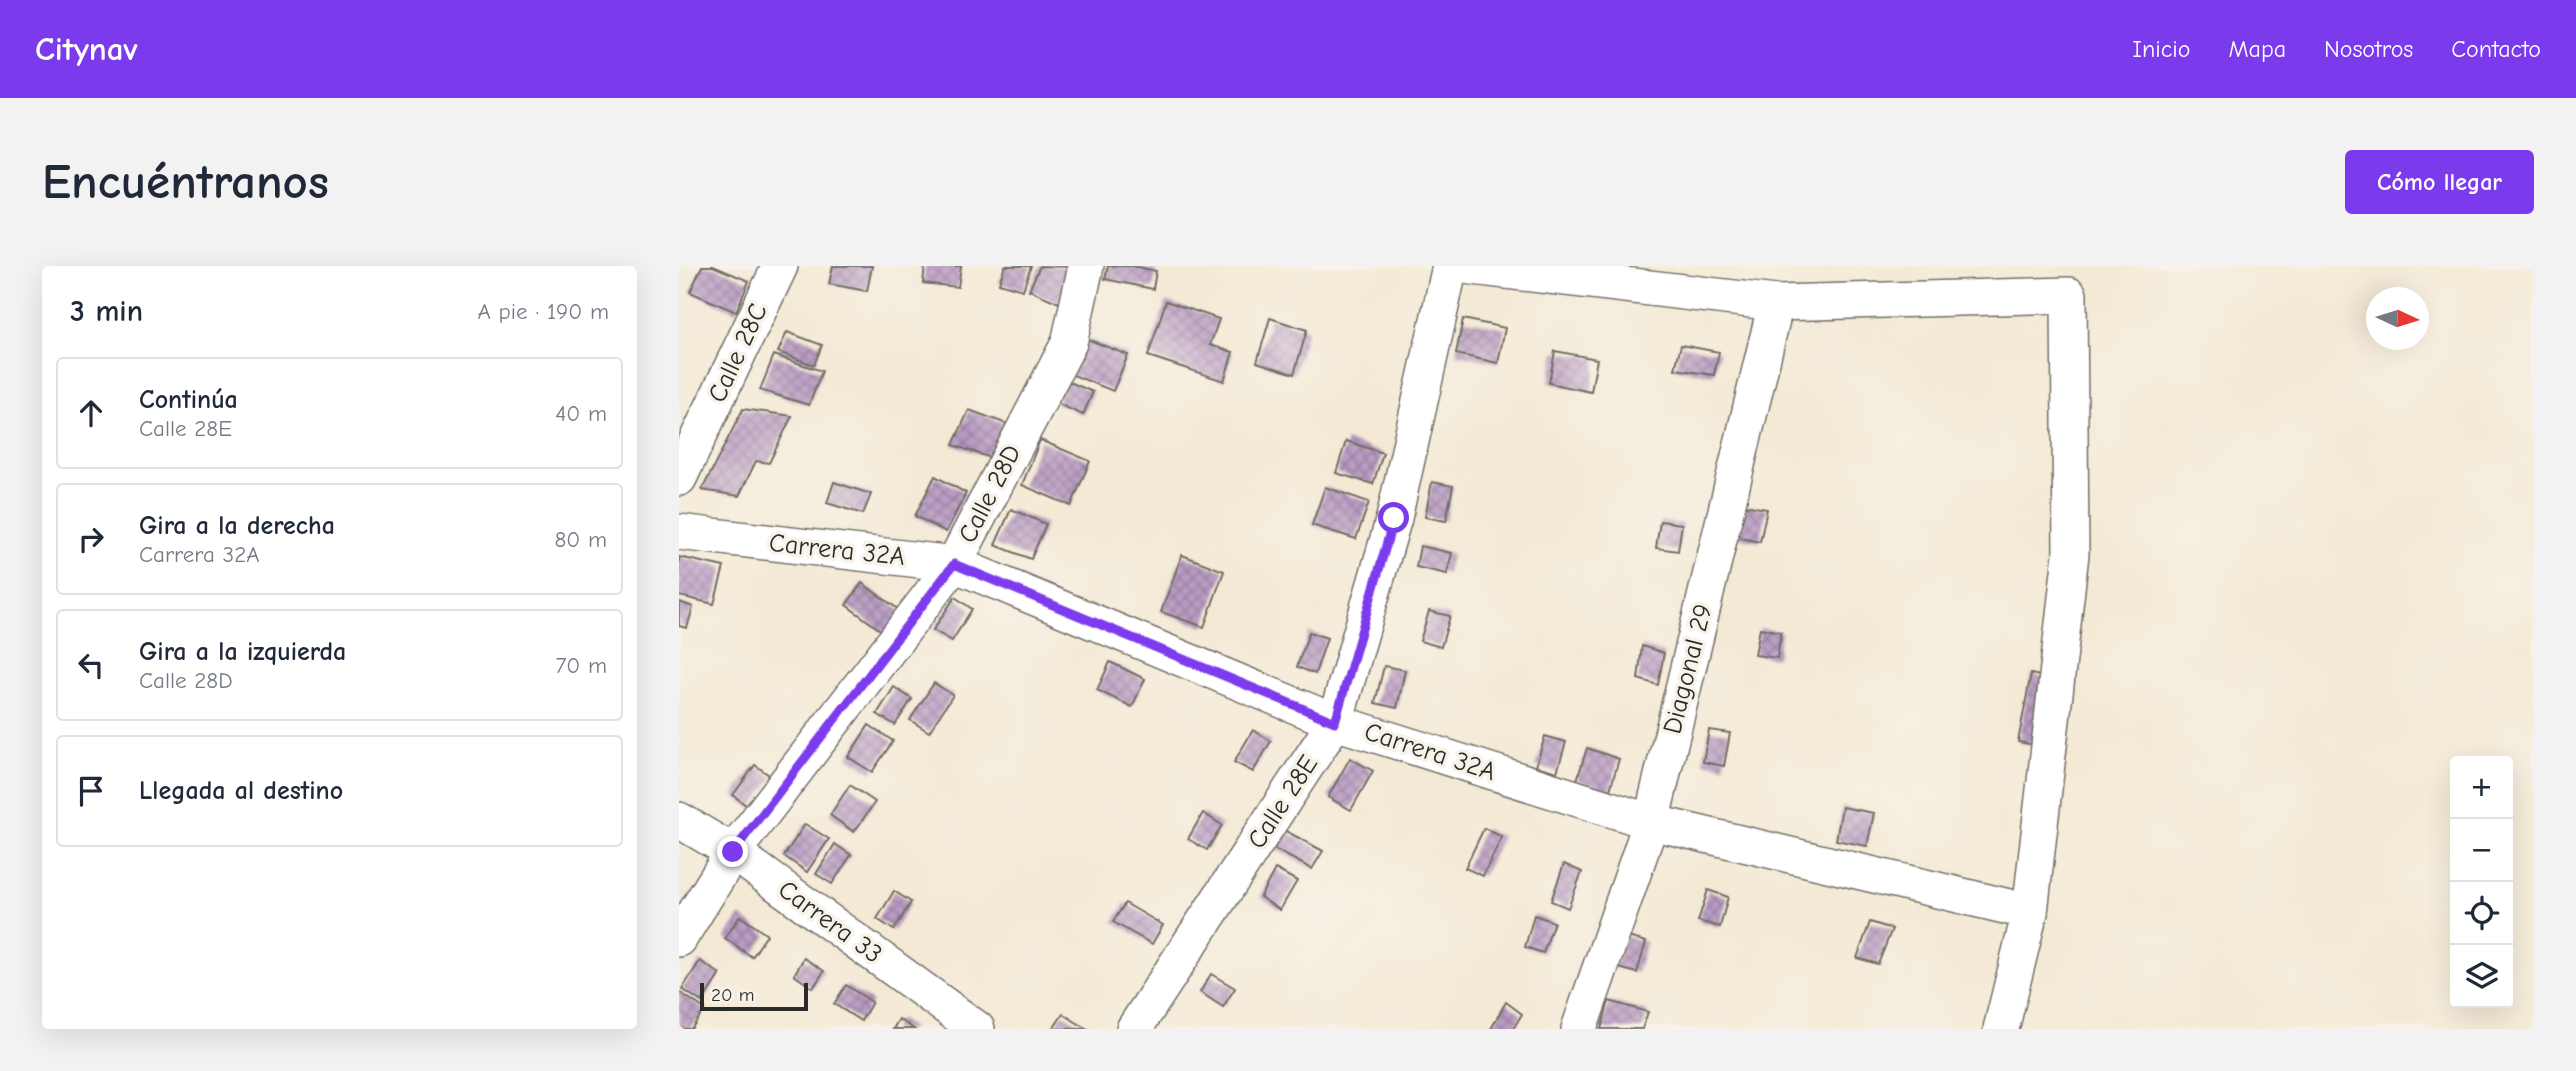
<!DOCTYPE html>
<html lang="es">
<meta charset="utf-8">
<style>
:root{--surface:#fff;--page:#f2f2f3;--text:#1f2937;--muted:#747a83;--line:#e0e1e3;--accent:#7c3aed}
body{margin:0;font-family:"Comic Neue",sans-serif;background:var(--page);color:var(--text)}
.controls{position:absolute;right:21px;bottom:21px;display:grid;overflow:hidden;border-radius:7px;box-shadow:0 7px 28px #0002}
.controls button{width:63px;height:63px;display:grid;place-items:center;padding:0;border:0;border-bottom:2px solid var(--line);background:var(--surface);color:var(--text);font:35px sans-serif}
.compass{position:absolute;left:1687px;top:21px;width:63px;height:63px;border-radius:50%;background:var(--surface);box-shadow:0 7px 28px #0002;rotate:94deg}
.scale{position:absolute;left:21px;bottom:18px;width:108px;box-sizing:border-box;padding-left:7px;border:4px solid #2b2b2b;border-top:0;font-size:19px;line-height:24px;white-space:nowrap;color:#2b2b2b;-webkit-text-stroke:5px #f7f3e8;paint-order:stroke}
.stop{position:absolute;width:21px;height:21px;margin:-16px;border:5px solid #7c3aed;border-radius:50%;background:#fff}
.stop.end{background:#7c3aed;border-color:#fff;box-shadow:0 2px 7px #0008}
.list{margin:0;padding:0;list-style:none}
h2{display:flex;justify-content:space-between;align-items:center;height:91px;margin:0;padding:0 28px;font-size:30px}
h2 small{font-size:23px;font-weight:400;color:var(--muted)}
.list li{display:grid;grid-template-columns:46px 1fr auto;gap:21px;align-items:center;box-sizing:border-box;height:112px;margin:0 14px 14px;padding:0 14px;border:2px solid var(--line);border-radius:7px}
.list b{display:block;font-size:26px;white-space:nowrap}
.list p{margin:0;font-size:23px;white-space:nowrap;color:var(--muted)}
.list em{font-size:23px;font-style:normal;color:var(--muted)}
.icon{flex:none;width:38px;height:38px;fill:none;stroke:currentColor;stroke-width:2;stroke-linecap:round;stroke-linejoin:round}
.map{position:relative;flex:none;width:1855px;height:763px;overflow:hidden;border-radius:7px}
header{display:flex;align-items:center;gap:42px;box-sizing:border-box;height:98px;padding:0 35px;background:var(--accent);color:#fff}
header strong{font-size:33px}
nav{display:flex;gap:38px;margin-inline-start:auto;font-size:24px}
.intro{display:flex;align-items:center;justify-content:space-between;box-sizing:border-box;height:168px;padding:0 42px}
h1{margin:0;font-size:49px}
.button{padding:18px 32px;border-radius:7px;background:var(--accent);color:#fff;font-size:24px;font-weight:700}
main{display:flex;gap:42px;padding:0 42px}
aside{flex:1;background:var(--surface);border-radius:7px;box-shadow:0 7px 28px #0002}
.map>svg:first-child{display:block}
.building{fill:url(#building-cross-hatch)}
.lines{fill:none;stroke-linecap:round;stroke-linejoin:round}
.street-casing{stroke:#716e66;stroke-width:38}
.street{stroke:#fff;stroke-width:35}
.route{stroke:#7c3aed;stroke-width:9}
.labels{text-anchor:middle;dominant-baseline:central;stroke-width:7;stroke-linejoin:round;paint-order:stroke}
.street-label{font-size:26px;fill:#2b2b2b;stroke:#f7f3e8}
</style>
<header>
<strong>Citynav</strong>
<nav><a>Inicio</a><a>Mapa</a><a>Nosotros</a><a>Contacto</a></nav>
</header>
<div class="intro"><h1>Encuéntranos</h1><a class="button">Cómo llegar</a></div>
<main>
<aside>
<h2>3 min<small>A pie · 190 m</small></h2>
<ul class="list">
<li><svg class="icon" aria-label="ahead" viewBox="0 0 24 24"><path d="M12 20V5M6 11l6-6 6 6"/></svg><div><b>Continúa</b><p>Calle 28E</p></div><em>40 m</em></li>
<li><svg class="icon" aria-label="right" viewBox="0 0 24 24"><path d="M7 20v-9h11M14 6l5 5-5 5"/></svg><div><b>Gira a la derecha</b><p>Carrera 32A</p></div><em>80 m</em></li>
<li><svg class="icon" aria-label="left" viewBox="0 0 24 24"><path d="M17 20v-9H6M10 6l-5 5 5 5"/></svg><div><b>Gira a la izquierda</b><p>Calle 28D</p></div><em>70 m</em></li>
<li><svg class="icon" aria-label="arrive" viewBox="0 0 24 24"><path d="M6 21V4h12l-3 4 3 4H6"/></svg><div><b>Llegada al destino</b></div></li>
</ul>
</aside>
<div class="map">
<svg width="1855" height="763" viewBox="0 0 1855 763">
<defs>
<pattern id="building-cross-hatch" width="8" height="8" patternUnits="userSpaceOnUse" patternTransform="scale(1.75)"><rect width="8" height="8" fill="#ba9bc3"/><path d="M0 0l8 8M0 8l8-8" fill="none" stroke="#977f9f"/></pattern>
</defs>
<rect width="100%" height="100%" fill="#f7f3e8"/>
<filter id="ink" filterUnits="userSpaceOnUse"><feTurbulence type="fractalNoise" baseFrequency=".0143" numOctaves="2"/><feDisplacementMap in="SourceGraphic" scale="14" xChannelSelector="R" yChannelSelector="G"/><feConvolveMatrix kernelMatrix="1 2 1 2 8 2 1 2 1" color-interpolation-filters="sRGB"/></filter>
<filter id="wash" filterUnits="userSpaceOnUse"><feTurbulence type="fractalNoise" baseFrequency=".00686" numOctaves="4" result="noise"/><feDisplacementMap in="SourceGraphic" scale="28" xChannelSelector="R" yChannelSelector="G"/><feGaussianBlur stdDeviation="1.57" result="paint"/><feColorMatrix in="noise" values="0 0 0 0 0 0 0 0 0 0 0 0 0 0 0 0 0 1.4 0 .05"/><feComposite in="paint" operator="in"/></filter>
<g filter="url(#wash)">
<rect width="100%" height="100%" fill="#f4e9d5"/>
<g id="blocks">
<!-- building -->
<g class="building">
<path d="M23,0h11l36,15 -13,31 -46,-20z"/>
<path d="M154,0h39l-5,25 -38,-7z"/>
<path d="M246,0h36l-3,21 -35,-4z"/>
<path d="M326,0h26l-8,24 -24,-7z"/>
<path d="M361,0l35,1 -16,36 -30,-13z"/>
<path d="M429,0h25l23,5 -3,18 -48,-10z"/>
<path d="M487,35l53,18 -9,26 23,7 -9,29 -76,-25z"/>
<path d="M591,52l37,12 -13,44 -37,-12z"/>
<path d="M784,53l42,9 -7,35 -42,-9z"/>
<path d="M108,66l35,13 -8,20 -36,-13z"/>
<path d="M403,71l46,18 -15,36 -45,-18z"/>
<path d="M1002,79l38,7 -5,23 -39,-6z"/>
<path d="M876,85l42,8 -6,33 -42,-9z"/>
<path d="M95,89l48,16 -13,34 -49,-15z"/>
<path d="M386,114l28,12 -10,23 -27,-12z"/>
<path d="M64,143l49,7 -23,47 -13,-2 -17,35 -37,-6z"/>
<path d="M290,144l41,15 -16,34 -41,-14z"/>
<path d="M361,174l50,21 -19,45 -49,-21z"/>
<path d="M667,175l37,12 -10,31 -37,-11z"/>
<path d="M256,210l31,17 -20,39 -31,-16z"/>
<path d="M155,216l37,12 -8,20 -36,-11z"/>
<path d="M753,216l21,4 -7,35 -21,-4z"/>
<path d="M646,221l44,15 -13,37 -44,-14z"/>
<path d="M1064,239l24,4 -7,33 -23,-5z"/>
<path d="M332,243l35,15 -15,35 -36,-14z"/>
<path d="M981,255l22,3 -4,27 -22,-3z"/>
<path d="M741,280l32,7 -5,21 -31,-7z"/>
<path d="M503,289l42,16 -20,56 -43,-15z"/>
<path d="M0,291l45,10 -10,37 -35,-8z"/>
<path d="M183,317l40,29 -16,22 -40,-29z"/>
<path d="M276,331l17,12 -20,32 -19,-11z"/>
<path d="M0,336l14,5 -6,21 -8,-2z"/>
<path d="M750,345l21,5 -9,31 -21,-6z"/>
<path d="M1081,362l21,4 -4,26 -22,-3z"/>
<path d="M630,366l18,6 -12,36 -18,-7z"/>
<path d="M963,380l22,7 -6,32 -20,-6z"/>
<path d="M431,396l35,17 -13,28 -35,-17z"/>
<path d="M705,400l21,4 -8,38 -22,-5z"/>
<path d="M1352,408l22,5 -12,67 -23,-4z"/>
<path d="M255,417l19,12 -24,37 -19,-12z"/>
<path d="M215,421l18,12 -17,26 -18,-11z"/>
<path d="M190,459l24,16 -21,31 -24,-15z"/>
<path d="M574,464l18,11 -18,31 -19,-10z"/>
<path d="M1030,464l21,3 -6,33 -21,-4z"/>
<path d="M866,470l21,6 -9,30 -21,-6z"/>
<path d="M908,482l32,11 -9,31 -33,-10z"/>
<path d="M671,492l23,13 -22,39 -23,-13z"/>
<path d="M76,499l18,13 -22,31 -18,-14z"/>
<path d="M171,519l25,17 -21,30 -24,-17z"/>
<path d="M1163,541l32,6 -7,33 -31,-6z"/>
<path d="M524,547l19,12 -15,25 -19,-11z"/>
<path d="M126,558l24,15 -22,33 -23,-16z"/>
<path d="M805,562l18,9 -19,39 -18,-8z"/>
<path d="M605,564l39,21 -11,18 -38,-20z"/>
<path d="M156,578l16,11 -19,29 -16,-10z"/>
<path d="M885,598l18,8 -14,36 -17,-7z"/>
<path d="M596,603l22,12 -17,29 -20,-13z"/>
<path d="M1029,624l20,7 -8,30 -22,-6z"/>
<path d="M215,625l17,11 -17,28 -17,-11z"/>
<path d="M446,637l38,22 -11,19 -39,-22z"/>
<path d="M855,649l20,7 -11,31 -18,-6z"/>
<path d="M61,650l27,19 -15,22 -27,-19z"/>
<path d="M1191,656l22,7 -14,35 -21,-6z"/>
<path d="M945,670l22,6 -9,31 -22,-6z"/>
<path d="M125,692l20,13 -11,17 -19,-13z"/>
<path d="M21,695l20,13 -18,28 -20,-13z"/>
<path d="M532,708l24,14 -12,19 -23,-15z"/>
<path d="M167,719l26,17 -11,19 -27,-17z"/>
<path d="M0,726l26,17 -14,20h-12z"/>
<path d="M930,735l39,11 -6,17h-41z"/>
<path d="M827,736l16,12 -9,15h-22z"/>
<path d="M384,748l24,15h-34z"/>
<path d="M220,753l15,10h-21z"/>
</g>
</g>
</g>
<g filter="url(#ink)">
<use href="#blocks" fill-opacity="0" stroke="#716e66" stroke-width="2"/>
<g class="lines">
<defs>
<g id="street">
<path d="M785,0l312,37 293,-8 2,259 -41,358 -29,117"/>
<path d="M0,212l101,-212"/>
<path d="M0,266l275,32 381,158 316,100 379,90"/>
<path d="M0,554l54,32 244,177"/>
<path d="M0,673l54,-87 221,-288 115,-221 17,-77"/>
<path d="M455,763l201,-307 59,-204 56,-252"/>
<path d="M900,763l72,-207 125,-519"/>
</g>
</defs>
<!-- street casing -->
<use href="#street" class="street-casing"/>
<!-- street -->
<use href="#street" class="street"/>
</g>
</g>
<g class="lines" filter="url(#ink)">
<!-- route -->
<path class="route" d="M54,586l221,-288 381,158 59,-204"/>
</g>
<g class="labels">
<!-- street labels -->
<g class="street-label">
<text transform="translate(59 87) rotate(-65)">Calle 28C</text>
<text transform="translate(311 228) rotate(-63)">Calle 28D</text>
<text transform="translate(158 284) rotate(6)">Carrera 32A</text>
<text transform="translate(1009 403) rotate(-76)">Diagonal 29</text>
<text transform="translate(751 486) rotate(18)">Carrera 32A</text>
<text transform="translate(604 536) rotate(-57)">Calle 28E</text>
<text transform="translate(151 656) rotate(36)">Carrera 33</text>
</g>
</g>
</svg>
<div class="controls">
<button>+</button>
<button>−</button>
<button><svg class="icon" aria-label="locate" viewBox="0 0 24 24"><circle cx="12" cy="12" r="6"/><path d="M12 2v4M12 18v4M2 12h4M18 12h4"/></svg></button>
<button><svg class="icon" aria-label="layers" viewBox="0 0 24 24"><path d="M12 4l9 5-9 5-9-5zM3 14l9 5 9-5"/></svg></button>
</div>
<svg class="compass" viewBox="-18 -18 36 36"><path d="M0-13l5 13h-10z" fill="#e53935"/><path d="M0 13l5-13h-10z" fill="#747a83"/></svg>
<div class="scale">20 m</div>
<div class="stop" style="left:715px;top:252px"></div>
<div class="stop end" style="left:54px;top:586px"></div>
</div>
</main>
